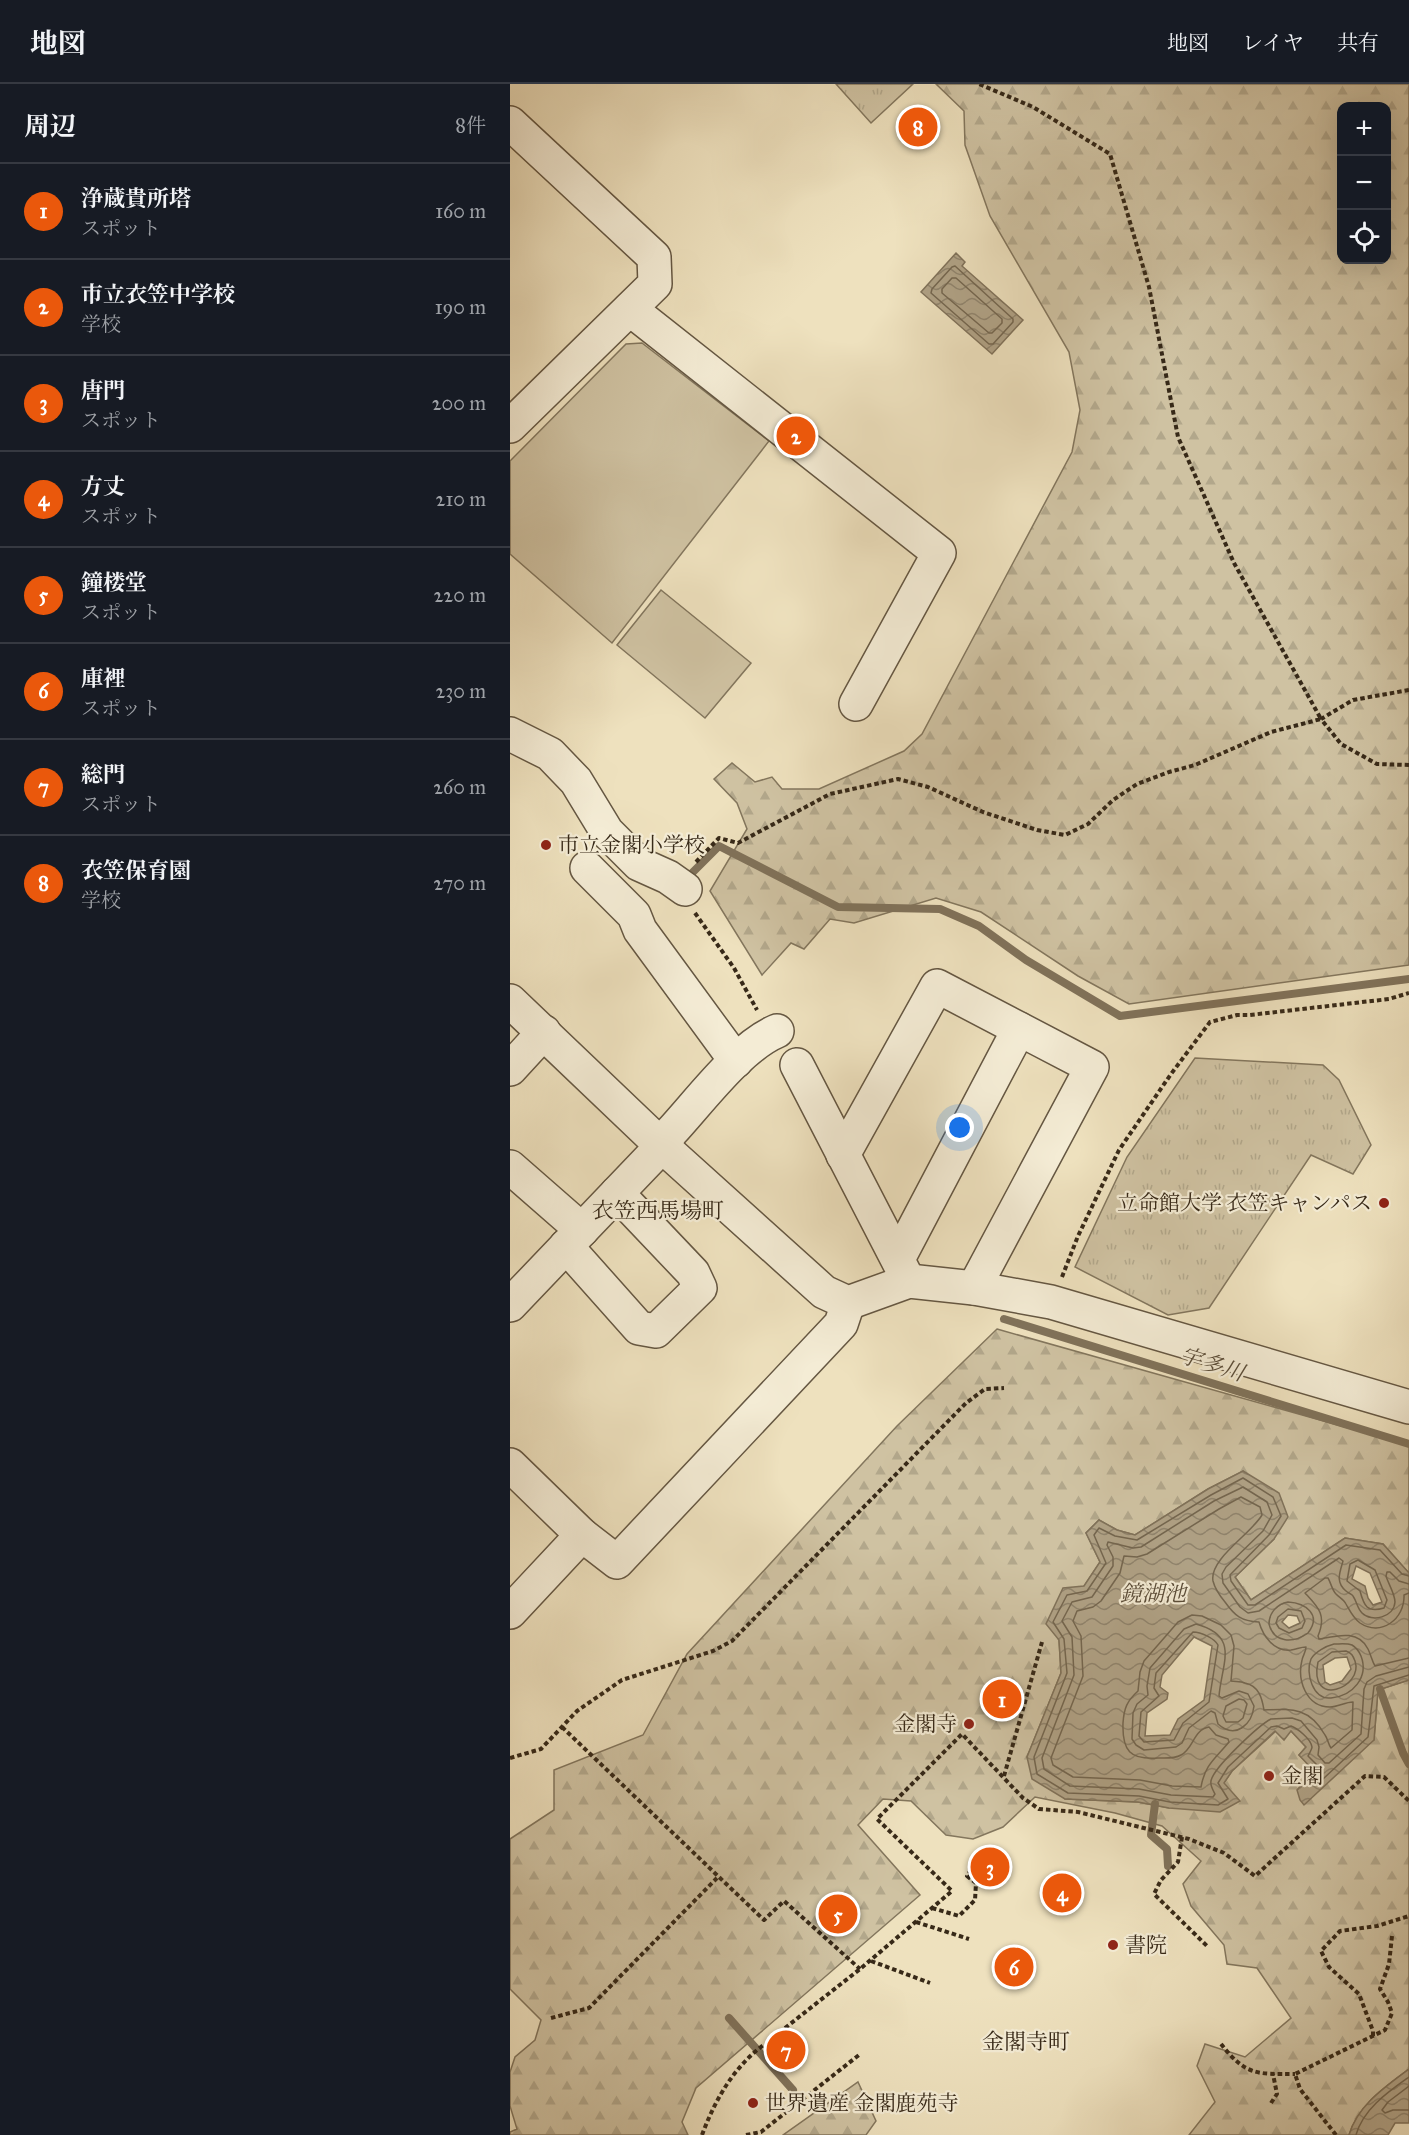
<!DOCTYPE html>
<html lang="ja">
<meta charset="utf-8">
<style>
:root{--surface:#171b24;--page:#242831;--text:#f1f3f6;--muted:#9ea1a6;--line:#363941;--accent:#ea580c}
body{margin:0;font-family:"IM FELL Great Primer","Noto Serif JP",serif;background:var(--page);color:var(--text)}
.controls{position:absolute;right:18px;top:18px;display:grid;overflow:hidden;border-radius:12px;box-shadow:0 6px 24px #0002}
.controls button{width:54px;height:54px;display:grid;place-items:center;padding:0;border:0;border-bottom:2px solid var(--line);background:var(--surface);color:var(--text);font:30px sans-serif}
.you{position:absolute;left:450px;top:1044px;width:21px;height:21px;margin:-15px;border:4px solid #fff;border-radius:50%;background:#1a73e8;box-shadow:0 0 0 9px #1a73e833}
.badge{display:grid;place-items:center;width:39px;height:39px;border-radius:50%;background:var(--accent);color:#fff;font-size:20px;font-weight:700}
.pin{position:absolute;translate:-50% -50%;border:3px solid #fff;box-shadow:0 2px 6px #0006}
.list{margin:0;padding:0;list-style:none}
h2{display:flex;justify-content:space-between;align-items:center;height:78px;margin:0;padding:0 24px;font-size:26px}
h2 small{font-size:20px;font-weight:400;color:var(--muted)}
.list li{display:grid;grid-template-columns:39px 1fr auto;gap:18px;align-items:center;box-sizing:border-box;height:96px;padding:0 24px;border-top:2px solid var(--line)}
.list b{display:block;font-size:22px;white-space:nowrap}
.list p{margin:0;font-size:20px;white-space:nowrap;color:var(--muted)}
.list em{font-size:20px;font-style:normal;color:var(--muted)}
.icon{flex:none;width:33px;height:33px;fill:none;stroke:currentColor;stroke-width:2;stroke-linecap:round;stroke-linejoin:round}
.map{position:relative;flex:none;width:899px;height:2051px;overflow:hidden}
header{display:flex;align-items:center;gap:36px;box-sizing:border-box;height:84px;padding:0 30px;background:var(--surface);border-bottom:2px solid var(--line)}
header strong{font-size:28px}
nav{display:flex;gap:33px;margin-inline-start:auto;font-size:21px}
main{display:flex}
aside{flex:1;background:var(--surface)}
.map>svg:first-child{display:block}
.grass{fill:url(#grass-tufts);stroke:#83765d;stroke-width:1.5}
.forest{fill:url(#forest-firs);stroke:#83765d;stroke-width:1.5;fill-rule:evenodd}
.pitch{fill:#cfc2a2;stroke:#83765d;stroke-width:1.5}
.water{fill:url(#water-waves);stroke:#80725a;stroke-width:1.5;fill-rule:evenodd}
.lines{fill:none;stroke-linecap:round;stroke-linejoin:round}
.shore{stroke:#74664f;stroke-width:1.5}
.stream{stroke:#80725a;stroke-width:8}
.minor-casing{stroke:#655742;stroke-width:36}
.path{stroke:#372918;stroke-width:4;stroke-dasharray:4.5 3;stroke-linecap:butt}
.minor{stroke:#f4ecd5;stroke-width:33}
.poi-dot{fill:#8f2418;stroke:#f4ecd5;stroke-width:2}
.labels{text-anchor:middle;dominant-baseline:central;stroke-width:4.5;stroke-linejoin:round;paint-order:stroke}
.poi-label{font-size:21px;fill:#372918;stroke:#f4ecd5;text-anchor:start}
.neighbourhood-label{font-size:22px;fill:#372918;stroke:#f4ecd5}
.water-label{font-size:22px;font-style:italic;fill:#5b4d39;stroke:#f4ecd5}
</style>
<header>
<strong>地図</strong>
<nav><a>地図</a><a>レイヤ</a><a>共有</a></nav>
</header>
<main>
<aside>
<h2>周辺<small>8件</small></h2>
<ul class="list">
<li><span class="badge">1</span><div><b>浄蔵貴所塔</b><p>スポット</p></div><em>160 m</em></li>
<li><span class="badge">2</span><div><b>市立衣笠中学校</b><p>学校</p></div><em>190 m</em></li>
<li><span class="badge">3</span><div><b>唐門</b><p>スポット</p></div><em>200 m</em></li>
<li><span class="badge">4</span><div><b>方丈</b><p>スポット</p></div><em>210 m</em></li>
<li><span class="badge">5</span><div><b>鐘楼堂</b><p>スポット</p></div><em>220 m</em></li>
<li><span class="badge">6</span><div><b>庫裡</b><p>スポット</p></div><em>230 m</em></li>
<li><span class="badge">7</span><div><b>総門</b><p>スポット</p></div><em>260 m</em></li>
<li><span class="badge">8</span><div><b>衣笠保育園</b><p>学校</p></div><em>270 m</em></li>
</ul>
</aside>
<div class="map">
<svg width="899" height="2051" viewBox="0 0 899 2051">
<defs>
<pattern id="grass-tufts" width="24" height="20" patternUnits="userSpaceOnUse" patternTransform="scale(1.5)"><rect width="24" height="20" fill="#cfc2a2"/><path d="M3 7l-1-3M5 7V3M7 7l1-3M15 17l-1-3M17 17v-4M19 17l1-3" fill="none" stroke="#b2a78b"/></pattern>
<pattern id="forest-firs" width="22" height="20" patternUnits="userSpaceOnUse" patternTransform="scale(1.5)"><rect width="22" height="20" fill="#cfc2a2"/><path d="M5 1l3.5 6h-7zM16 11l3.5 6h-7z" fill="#b2a78b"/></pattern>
<pattern id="water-waves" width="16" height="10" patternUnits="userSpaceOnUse" patternTransform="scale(1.5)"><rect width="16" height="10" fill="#b0a286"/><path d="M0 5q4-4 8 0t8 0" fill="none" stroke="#90846d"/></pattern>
</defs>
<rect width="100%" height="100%" fill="#eee1be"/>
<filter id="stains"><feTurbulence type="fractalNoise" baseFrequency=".00333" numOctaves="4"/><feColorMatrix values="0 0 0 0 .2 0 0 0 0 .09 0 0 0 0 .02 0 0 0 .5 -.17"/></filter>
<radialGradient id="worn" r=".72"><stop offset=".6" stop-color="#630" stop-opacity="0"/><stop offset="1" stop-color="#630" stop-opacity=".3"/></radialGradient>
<!-- grass -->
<g class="grass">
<path d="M326,0h77l-42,39z"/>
<path d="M685,974l128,7 16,15 32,65 -18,29 -42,-19 -102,153 -41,7 -93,-48 52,-110z"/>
</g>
<!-- forest -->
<g class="forest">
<path d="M426,0h473v881l-280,39 -51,-28 -97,-64 -45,-14 -82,25 -24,-4 -26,30 -13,-6 -29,32 -52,-84 37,-62 -10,-26 -23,-24 18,-16 23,19 17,-5 10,12h37l85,-38 18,-17 150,-282 8,-42 -11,-58 -79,-136 -25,-71 -1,-34zM832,22h44v154h-44z"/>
<path d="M487,1245l412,116v128l-26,-29 -38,-6 -94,62 -16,-23 39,-38 -31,-68 -35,18 -73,46 -18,-5 -18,-10 -13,13 14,29 -16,24 -25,54 2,33 -34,84 38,42 73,3 31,6 55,-25 8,-12 44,-40h15l15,16 -7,8 16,16 59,-31 4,-50 31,-10v389c-24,18 -51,36 -60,66h-160l26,-33 -18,-36 8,-22 40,13 46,-39 -34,-50 -30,-4 -3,-19 -33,-39 -8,-22 18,-23 -39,-35 -47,-13 -80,-16 -32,30 -30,12 -27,-4 -35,-34 -28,-2 -25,26 62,70 -224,193 -14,34 6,13h-178v-3l7,-3 -7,-23v-34l5,-15 20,-17 6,-20 -31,-31v-150l44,-29v-40l89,-35 44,-81 210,-228z"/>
<path d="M348,1998l18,39 -10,14h-83z"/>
</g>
<!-- pitch -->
<g class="pitch">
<path d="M132,259l127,98 -157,202 -102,-89v-93l116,-117z"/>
<path d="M151,506l90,73 -46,55 -88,-73z"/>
</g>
<!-- water -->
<g class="water">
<path d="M446,169l9,9 -3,4 61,54 -31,34 -71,-62z"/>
<path d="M733,1387l36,22 9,24 -14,22 -39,38 16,23 94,-62 38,6 26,29v107l-31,10 -4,50 -70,65 -4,-5 -3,-10 17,-19 -15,-16 7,-8 -15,-16 -7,9 -9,-9 -43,40 -8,12 16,18 -20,11 -51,-4 -31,-6 -73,-3 -33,-20 -5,-22 34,-84 -2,-33 -13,-16 17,-36 21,-2 16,-24 -14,-29 13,-13 18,10 18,5 73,-46zM846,1482l14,7 12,29 -9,3 -5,-7 -3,-12 -13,-7zM778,1531l9,1 3,7 -11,5 -7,-6zM684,1553l18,9 -8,54 -26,19 -8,16 -25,1 2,-23 20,-14 1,-6 -8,-6 2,-12zM825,1574l12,-1 4,12 -9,12 -12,4 -5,-3 -2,-17z"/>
<path d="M899,1985v54h-14l-7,12h-39c9,-30 36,-48 60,-66z"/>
</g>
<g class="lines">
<!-- shore -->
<g class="shore">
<path d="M445,182l58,53v3l-20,22h-4l-58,-51 1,-4 20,-22z"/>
<path d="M442,194h4l46,41v4l-10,10h-3l-47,-40v-4z"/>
<path d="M731,1413l19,10 2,8c-11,19 -53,44 -49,66 2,8 7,15 12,21 10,14 16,19 34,20 4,14 15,30 32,28 6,-1 10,-3 15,-3 0,5 -3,8 -4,13 -5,20 4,47 28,47 8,0 15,-5 23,-5l-1,28 -21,18c-3,-4 -3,-9 -6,-13 -16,-28 -33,-26 -61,-25 -2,-12 -5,-24 -19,-27 -5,-2 -10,-1 -14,-2l3,-35 -3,-11 -10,-10 -19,-9 -10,-1 -14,7 -34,39 -4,11 -2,19c-11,10 -14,17 -15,32 -1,28 7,37 35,35 8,0 16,1 23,-3 13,-7 12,-25 28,-28l7,8 12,4 1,3c-13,16 -24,22 -28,45l-29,-1 -32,-6 -67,-3 -20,-12 -2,-7 32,-82 -2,-40 -8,-15 4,-10 16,-4 8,-6 19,-28 4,-17 13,1 10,-3 72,-45z"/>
<path d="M848,1476l17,10 12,30 -3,8c-17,5 -20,-2 -24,-17l-13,-10 3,-17z"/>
<path d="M899,1492l-7,-2 -22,-24 -34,-5 -91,60h-7l-17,-24 -1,-6 39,-40 12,-19 -8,-19 -30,-19 -32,17 -74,45 -22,-4 -16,-8 -5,7 12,28 -19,28 -20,4 -14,27 11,17 3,34 -33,84 3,17 31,19 71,3 31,6 48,3 10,-6 -10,-16 10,-16 43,-40 6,-1 7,3 7,-3c6,2 20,13 21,21 0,2 -3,7 -4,9l11,11v10l4,2 45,-42 6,-51 35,-11"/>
<path d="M899,1500l-10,-3 -9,-9h-3l-1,4c2,7 9,18 9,26 -1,15 -23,21 -33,11 -5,-5 -5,-11 -9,-17 -1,-2 -5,-3 -7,-5 -11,-9 -6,-19 -3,-30l-4,-3 -80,53 -11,2 -8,-6 -17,-24 -1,-9 4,-7 37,-36 9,-16 -5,-13 -24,-15 -29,14 -73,46 -8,1 -25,-6 -1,3 6,12v9l-21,31 -20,5 -10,19 10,16 2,38 -32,83 2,11 26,17 69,3 32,6 42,2 2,-3c-2,-4 -5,-8 -4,-13 2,-13 48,-56 60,-62l21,-1 9,3 16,19 2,7 -1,8 7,8h4l32,-29 3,-45 3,-7 9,-6 33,-9"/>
<path d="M899,1509l-5,2c1,24 -23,42 -44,28 -7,-5 -10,-12 -14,-19 -2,-4 -6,-6 -10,-10 -4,-4 -5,-11 -8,-16h-3l-20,15c13,14 22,22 13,43l1,3c17,-3 39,-10 49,10 3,6 4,12 7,17l34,-8"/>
<path d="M778,1518c18,1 34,13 20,31 -14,10 -34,11 -39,-9 0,-11 8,-20 19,-22z"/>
<path d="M778,1525l13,2 4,10 -3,7 -13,5 -10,-5 -3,-5 2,-6z"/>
<path d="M686,1540c44,12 26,38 23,72l3,2 17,-7 9,3 6,12c-2,18 -18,34 -36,18l-3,-11 -4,-2 -22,17 -7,15 -6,4 -32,3 -8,-5 -4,-6 1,-26 4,-9 11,-9 -1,-9 3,-18 34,-39z"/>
<path d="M683,1548c8,0 21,6 25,13l-9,57 -26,21 -9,17 -30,2 -5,-6 2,-24 18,-16 -5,-8 2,-15z"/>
<path d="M824,1560c6,0 13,-1 18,1 5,3 7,6 9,11 8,21 -8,40 -30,42 -18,2 -26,-25 -20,-39 4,-7 15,-13 23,-15z"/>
<path d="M836,1567c6,2 7,5 9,10 9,27 -47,48 -37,1l14,-10z"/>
<path d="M729,1615l5,1 3,4 -4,14 -5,4h-12l-3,-6 3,-10z"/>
<path d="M899,2002l-21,16 -6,8 3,3 8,-3h16"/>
<path d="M846,2051c7,-26 32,-43 53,-58"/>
</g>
<!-- stream -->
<g class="stream">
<path d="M181,790l28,-28 119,61 102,2 39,17 47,34 94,56 289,-37"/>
<path d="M494,1235l405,125"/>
<path d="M870,1605l23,64 6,11"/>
<path d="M645,1720l-4,31 16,14 1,17"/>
<path d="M219,1934l64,72"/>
</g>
<defs>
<g id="minor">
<path d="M0,39l144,134 1,27 -145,142"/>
<path d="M120,225l309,244 -83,151"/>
<path d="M0,650l40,20 26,27 31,51 32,32 29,13 17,12"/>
<path d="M77,784l47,47 6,15 96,131"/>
<path d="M0,917l152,145 162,146 24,11 61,-22 65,7 77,14 358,105"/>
<path d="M287,981l108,209"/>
<path d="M0,985l34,-37"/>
<path d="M333,1071l94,-169 155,81 -118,221"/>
<path d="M0,1083l72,63"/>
<path d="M56,1162l73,82 17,3 44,-43 -7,-15 -76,-80"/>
<path d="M388,1175l121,-230"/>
<path d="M0,1221l152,-159 9,-14c28,-30 68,-85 106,-101"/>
<path d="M0,1381l72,70 35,27 224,-238 7,-21"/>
<path d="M0,1528l72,-77"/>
</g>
</defs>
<!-- minor casing -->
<use href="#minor" class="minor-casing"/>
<!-- path -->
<g class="path">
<path d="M899,606l-56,10 -32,19 20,25 36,20 32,1"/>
<path d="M186,778l23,-24 19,5 92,-49 68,-15 30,8 55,25 54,18 28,5 23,-11 25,-24 24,-16 32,-12 26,-7 76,-33 50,-13 -87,-156 -56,-126 -29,-150 -39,-133 -77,-47 -54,-23"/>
<path d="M185,829l39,55 23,42"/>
<path d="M552,1193l16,-41 41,-86 52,-76 39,-52 27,-7h13l139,-16 20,-6"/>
<path d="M52,1643l202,193 20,-19 76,68"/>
<path d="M0,1674l31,-9 36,-38 45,-31 91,-29 19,-10 234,-238 19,-14 19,-1"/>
<path d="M494,1692l38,-134"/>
<path d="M672,1753l-4,25 -17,18 -7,14 54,53"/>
<path d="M422,1824l27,8 16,-16 1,-17 -9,-7 4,-6"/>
<path d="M406,1838l53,17"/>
<path d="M361,1877l59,22"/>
<path d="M41,1934l38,-10 128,-130"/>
<path d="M275,1944l75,-59 92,-78 -75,-72 85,-85 61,64 16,11 39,3 111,27 35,14 31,23 110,-100 19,1 25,24"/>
<path d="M863,1952v-5l-14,-37 -30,-27 -8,-16 19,-20 37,-5 32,-10"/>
<path d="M711,1960c25,32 36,30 74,30"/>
<path d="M761,2019l6,-9 -4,-20"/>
<path d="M192,2051c13,-35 32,-69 63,-91"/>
<path d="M236,2051l15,-3 98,-77"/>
<path d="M826,2051l-36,-46 -5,-15 90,-44 7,-17 -4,-11 -8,-13 9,-25 3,-28"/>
</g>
<!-- minor -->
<use href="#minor" class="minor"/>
</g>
<!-- markers -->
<g class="poi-dot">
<circle cx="36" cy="761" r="6"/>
<circle cx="874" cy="1119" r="6"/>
<circle cx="459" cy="1640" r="6"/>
<circle cx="759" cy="1692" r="6"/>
<circle cx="603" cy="1861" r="6"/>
<circle cx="243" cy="2019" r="6"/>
</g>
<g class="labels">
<!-- poi labels -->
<g class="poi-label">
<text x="48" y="761">市立金閣小学校</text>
<text x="862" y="1119" text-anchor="end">立命館大学 衣笠キャンパス</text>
<text x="447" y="1640" text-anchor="end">金閣寺</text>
<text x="771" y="1692">金閣</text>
<text x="615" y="1861">書院</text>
<text x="255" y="2019">世界遺産 金閣鹿苑寺</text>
</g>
<!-- neighbourhood labels -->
<g class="neighbourhood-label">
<text x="148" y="1126">衣笠西馬場町</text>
<text x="516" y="1957">金閣寺町</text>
</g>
<!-- water labels -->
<g class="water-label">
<text transform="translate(702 1280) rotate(17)">宇多川</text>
<text x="643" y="1509">鏡湖池</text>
</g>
</g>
<rect width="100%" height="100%" filter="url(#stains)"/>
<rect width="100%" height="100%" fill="url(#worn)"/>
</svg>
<div class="controls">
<button>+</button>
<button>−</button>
<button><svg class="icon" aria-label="locate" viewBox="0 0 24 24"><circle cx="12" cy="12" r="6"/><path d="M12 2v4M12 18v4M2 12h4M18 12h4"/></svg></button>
</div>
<div class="you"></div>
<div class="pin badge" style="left:492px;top:1615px">1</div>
<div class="pin badge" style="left:286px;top:352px">2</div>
<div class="pin badge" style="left:480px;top:1783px">3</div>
<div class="pin badge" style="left:552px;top:1809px">4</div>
<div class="pin badge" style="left:328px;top:1830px">5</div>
<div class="pin badge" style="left:504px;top:1883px">6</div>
<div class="pin badge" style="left:276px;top:1966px">7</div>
<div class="pin badge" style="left:408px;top:43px">8</div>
</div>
</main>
